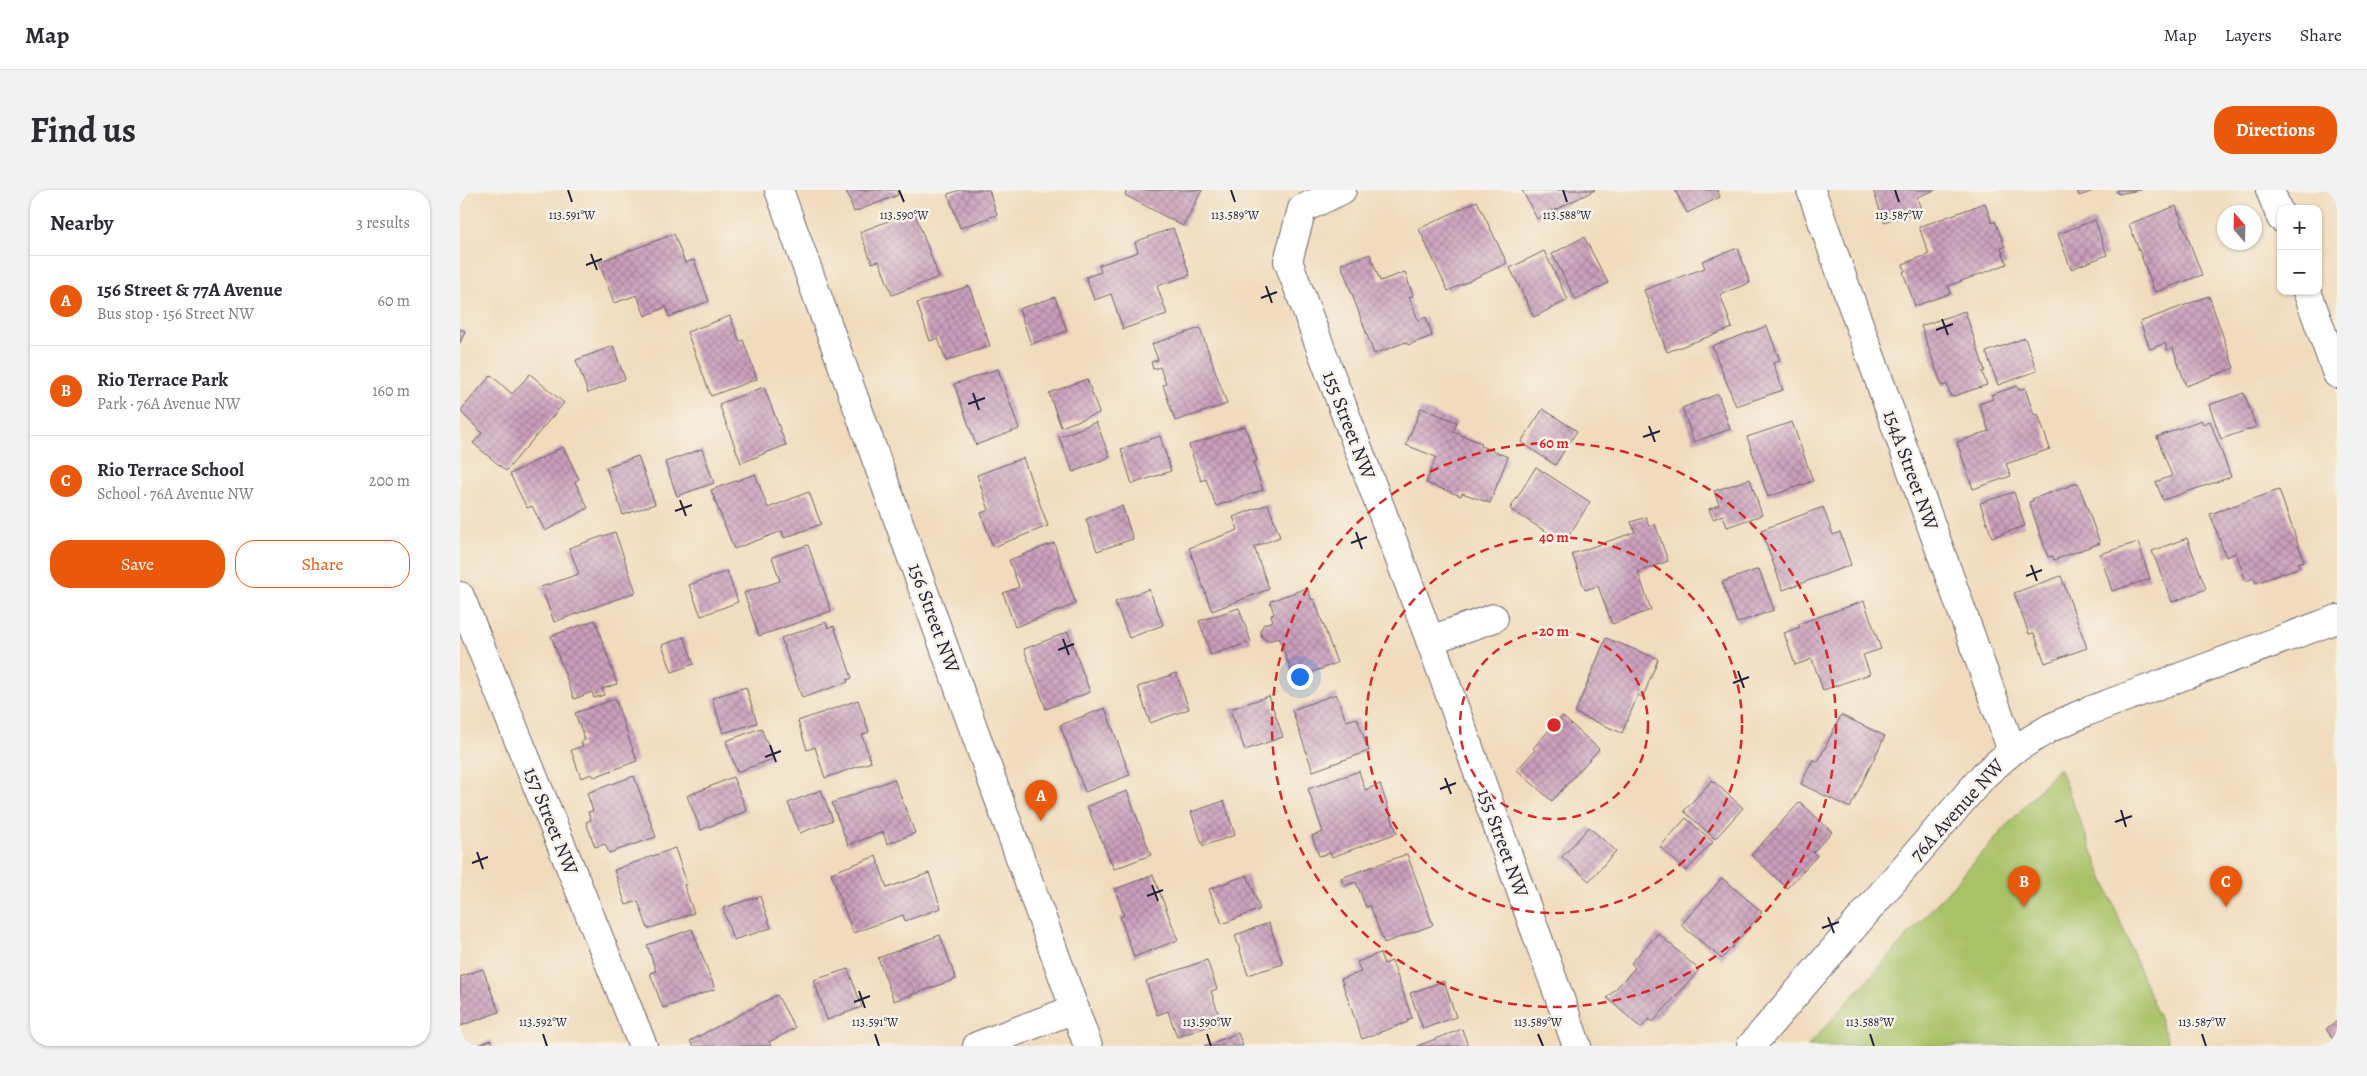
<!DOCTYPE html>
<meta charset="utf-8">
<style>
:root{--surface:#fff;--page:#f2f2f3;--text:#2b2b33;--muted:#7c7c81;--line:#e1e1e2;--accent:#ea580c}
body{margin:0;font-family:Alegreya,serif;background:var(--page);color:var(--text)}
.controls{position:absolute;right:15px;top:15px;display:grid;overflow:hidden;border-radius:10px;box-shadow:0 1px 4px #0004}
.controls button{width:45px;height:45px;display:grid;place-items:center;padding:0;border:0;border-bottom:1px solid var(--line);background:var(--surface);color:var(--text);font:25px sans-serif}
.compass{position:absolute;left:1757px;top:15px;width:45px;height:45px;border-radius:50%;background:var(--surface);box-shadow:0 1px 4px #0004;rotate:340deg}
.you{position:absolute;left:839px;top:486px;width:18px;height:18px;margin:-12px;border:4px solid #fff;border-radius:50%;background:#1a73e8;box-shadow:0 0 0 8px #1a73e833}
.badge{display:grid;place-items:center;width:32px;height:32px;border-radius:50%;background:var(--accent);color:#fff;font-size:16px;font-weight:700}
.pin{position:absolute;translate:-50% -41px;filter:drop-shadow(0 1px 2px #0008)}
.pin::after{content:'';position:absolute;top:26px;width:18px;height:15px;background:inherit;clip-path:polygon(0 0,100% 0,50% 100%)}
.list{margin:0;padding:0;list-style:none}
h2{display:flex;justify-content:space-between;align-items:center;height:65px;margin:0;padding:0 20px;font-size:21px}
h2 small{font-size:16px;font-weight:400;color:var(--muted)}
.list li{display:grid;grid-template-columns:32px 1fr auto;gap:15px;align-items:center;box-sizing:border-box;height:90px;padding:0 20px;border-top:1px solid var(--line)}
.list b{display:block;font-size:19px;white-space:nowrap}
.list p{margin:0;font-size:16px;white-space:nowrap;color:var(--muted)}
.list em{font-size:16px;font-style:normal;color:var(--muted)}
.actions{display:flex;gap:10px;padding:15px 20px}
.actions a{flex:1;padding:11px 0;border:1px solid var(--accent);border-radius:20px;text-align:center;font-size:18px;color:var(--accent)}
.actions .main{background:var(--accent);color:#fff}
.map{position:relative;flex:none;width:1877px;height:856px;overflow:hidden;border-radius:20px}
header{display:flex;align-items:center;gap:30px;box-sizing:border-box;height:70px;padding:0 25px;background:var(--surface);border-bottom:1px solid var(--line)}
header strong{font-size:24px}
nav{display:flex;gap:28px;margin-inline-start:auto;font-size:18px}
.intro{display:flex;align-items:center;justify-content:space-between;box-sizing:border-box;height:120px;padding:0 30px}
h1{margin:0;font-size:35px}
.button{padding:12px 22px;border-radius:20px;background:var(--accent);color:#fff;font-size:18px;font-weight:700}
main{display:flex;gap:30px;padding:0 30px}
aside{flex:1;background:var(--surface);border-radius:20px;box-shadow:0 1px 4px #0004}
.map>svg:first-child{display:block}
.green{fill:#a9c267;stroke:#667251}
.building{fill:url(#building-cross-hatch)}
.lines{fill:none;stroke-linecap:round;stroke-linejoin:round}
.minor-casing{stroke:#6a6368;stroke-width:30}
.minor{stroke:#fff;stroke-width:28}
.ticks{fill:none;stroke:#22223b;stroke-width:2}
.ring{fill:none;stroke:#d62828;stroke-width:2.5;stroke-dasharray:9 6}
.labels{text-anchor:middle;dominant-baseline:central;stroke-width:5;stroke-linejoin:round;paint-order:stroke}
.street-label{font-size:20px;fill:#22223b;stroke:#f7f3e8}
.ticks-label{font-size:12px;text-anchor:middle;fill:#22223b;stroke:#f7f3e8;stroke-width:5;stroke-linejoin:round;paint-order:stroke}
.centre{fill:#d62828;stroke:#f7f3e8;stroke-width:2.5}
.ring-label{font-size:15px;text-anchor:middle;font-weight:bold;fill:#d62828;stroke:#f7f3e8;stroke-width:5;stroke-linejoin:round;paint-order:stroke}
</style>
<header>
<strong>Map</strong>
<nav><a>Map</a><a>Layers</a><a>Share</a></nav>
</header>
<div class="intro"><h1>Find us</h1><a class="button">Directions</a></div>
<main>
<aside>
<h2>Nearby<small>3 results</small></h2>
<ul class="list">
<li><span class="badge">A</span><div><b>156 Street &amp; 77A Avenue</b><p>Bus stop · 156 Street NW</p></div><em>60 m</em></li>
<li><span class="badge">B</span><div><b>Rio Terrace Park</b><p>Park · 76A Avenue NW</p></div><em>160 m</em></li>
<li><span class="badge">C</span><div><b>Rio Terrace School</b><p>School · 76A Avenue NW</p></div><em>200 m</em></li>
</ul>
<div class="actions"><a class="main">Save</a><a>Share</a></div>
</aside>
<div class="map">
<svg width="1877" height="856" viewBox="0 0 1877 856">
<defs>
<pattern id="building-cross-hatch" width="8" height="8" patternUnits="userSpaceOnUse" patternTransform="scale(1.25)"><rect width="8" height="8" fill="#ca9fbc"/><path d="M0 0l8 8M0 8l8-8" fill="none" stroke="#a4819a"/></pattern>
</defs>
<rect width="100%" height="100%" fill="#f7f3e8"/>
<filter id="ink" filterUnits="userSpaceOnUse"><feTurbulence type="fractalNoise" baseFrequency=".02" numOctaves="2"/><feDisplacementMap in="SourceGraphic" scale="10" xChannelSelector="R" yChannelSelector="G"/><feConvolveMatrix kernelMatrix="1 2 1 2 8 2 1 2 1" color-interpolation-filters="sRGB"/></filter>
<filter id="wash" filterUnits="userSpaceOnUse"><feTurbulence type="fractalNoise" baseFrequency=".0096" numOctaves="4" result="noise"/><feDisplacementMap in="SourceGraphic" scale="20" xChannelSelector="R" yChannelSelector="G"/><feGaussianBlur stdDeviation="1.12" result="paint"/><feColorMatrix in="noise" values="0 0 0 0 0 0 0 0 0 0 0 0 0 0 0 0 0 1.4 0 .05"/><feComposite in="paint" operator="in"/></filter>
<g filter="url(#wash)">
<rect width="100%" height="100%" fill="#f1dbbc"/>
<!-- green -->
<path class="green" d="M1599,578l111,278h-362z"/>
<g id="blocks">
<!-- building -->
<g class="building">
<path d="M386,0h50l2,5 -44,17z"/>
<path d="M500,0h29l8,25 -37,13 -12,-34z"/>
<path d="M667,0h75l-19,36 -58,-31z"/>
<path d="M1062,0h73l-58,29z"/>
<path d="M1215,0h42l3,7 -33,16z"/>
<path d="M1413,0h62l-18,7 4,13 -37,12z"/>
<path d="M1617,0h19l-17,6z"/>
<path d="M1657,0h23l-22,4z"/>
<path d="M1017,11l30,62 -59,28 -29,-62z"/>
<path d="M1525,13l7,20 3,-2 10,26 -4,1 6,16 -59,22 3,7 -36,13 -12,-34 2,-1 -2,-7 26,-10 -10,-27z"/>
<path d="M1716,16l26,69 -47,17 -26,-68z"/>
<path d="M454,21l25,66 -47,18 -13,-34 -7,2 -12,-31z"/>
<path d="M1635,30l12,35 -36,14 -13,-35z"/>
<path d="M713,38l17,47 -33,11 10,28 -44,15 -12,-35 -17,6 -8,-23 15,-5 -2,-7 39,-13 -3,-10z"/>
<path d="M214,44l11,29 9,-3 15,41 -40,16 -3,-10 -21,9 -8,-21 -23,8 -15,-41z"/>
<path d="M1124,47l24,46 -32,17 -24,-46z"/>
<path d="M1278,58l12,35 -30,11 12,34 -65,24 -23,-62 61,-22 -3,-7z"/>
<path d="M1084,61l24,49 -34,17 -24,-49z"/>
<path d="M910,64l10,27 25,-9 8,24 -4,1 9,23 8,-3 6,19 -24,9 -2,-3 -32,12 -33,-90z"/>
<path d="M509,96l21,60 -44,15 -8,-23 -8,3 -13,-38z"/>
<path d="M1749,106l25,72 -48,18 -13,-38 -6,2 -2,-7 -15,6 -10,-27z"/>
<path d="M595,107l12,34 -36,13 -12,-35z"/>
<path d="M1505,121l20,60 -3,1 5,13 -36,12 -4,-13 -5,2 -21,-60z"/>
<path d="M270,126l10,26 3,-2 14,39 -46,17 -24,-64z"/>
<path d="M1307,136l13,35 -7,2 10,27 -47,16 -24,-60z"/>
<path d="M740,138l27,76 -52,17 -12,-36 3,-1 -6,-17 -7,2 -2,-7 7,-2 -6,-16z"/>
<path d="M0,139l5,2 -5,12z"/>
<path d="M1565,148l12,33 -39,14 -12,-33z"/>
<path d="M153,156l12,33 -37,14 -12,-33z"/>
<path d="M538,179l21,60 -43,16 -22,-61z"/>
<path d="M70,184l34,29 -58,68 -33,-28 9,-10 -22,-22 31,-36 21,19z"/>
<path d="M627,189l12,34 -38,14 -12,-34z"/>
<path d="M1557,196l2,4 6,-2 9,27 4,-1 12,35 -44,15 5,12 -38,13 -16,-47 32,-11 -10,-27 14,-5 -2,-4z"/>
<path d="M304,197l22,58 -45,18 -22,-59z"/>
<path d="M1784,203l12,34 -35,12 -12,-34z"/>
<path d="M1258,204l12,35 -36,13 -12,-34z"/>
<path d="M961,218l36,14 -4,10 29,11 -1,3 27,11 -18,46 -28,-10 -1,3 -35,-13 10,-26 -30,-12z"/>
<path d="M1083,219l34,22 -22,34 -34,-23z"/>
<path d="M1741,230l2,4 7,-3 21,56 -68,23 -7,-18 16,-6 -15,-39z"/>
<path d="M636,232l14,35 -37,15 -14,-35z"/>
<path d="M1332,232l21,59 -45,16 -21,-60z"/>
<path d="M785,236l12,35 -4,1 10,28 -47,16 -10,-27 -5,2 -12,-36z"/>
<path d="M700,246l11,35 -39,13 -11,-35z"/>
<path d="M103,257l16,32 -4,3 13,26 -43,23 -13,-25 -5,2 -17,-34z"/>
<path d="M242,259l12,34 -37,13 -12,-34z"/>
<path d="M178,266l17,48 -32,11 -17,-48z"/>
<path d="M563,268l25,68 -55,21 -12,-34 8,-3 -12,-35z"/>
<path d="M1076,277l54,35 -26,41 -54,-34z"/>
<path d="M295,284l13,34 41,-16 12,32 -37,14 -2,-7 -48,18 -23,-59z"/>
<path d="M1290,289l12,36 -35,12 -4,-12 -10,4 -4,-10 10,-4 -5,-14z"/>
<path d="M1618,293l22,60 -46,17 -1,-4 -5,1 -19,-55 4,-1 -1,-2z"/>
<path d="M1819,300l25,71 -6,2 2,4 -44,16 -2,-5 -8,3 -10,-28 -10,4 -16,-43z"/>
<path d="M1554,302l11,34 -33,11 -12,-34z"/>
<path d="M808,314l12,33 -26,10 15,42 -57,22 -23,-63 49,-18 -5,-13z"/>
<path d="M662,316l11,33 -36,12 -11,-32z"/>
<path d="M1363,317l10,28 7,-3 11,33 -68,25 -22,-60z"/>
<path d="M1186,327l3,10 6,-3 13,37 -30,11 13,38 -39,14 -14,-38 -13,4 -13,-36 63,-22 -4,-10z"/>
<path d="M155,342l21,60 -82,30 -13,-35 38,-13 -10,-26z"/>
<path d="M1727,348l19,51 -34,13 -20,-51z"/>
<path d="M1678,352l12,37 -38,12 -12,-37z"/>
<path d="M594,353l22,61 -61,23 -12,-34 16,-6 -10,-27z"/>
<path d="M348,355l23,66 -72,25 -15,-43 36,-12 -8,-24z"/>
<path d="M1299,379l15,41 -37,13 -15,-41z"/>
<path d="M267,381l11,31 -37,14 -12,-31z"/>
<path d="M1601,386l26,72 -42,15 -11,-30 -5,1 -15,-41z"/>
<path d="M847,398l5,12 2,-1 23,64 -43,16 -15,-41 -12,3 -5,-4 -2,-6 4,-7 9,-3 -2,-6 3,-1 -4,-13z"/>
<path d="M689,399l14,36 -34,13 -14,-36z"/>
<path d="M1404,411l17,48 -18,6 7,19 -47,16 -11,-31 -17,6 -11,-32 16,-6 -2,-3z"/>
<path d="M779,418l12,34 -40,13 -12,-34z"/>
<path d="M135,430l22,64 -15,5 2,6 -10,3 -2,-6 -18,7 -23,-63z"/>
<path d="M366,432l2,6 6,-2 18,52 -5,2 1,2 -46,16 -21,-60z"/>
<path d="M608,442l22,60 -44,17 -22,-60z"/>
<path d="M224,447l10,27 -22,8 -10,-27z"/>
<path d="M1146,448l52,21 -15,38 -5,-2 -16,38 -47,-20z"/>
<path d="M716,483l13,36 -39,14 -12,-36z"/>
<path d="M286,497l11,36 -34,10 -11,-35z"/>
<path d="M876,504l10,27 11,-3 12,33 -56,20 -21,-61z"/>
<path d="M809,506l14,41 -38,13 -15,-41z"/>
<path d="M155,509l22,62 -43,16 -2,-3 -11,4 -10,-28 12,-4 -2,-4 4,-2 -10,-27z"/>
<path d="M398,510l11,32 -7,3 9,27 -46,16 -10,-31 -8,3 -9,-29z"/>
<path d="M645,518l25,67 -45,17 -25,-67z"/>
<path d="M1381,525l44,21 -35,72 -49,-24 12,-25 5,3z"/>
<path d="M1102,526l37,33 -47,52 -35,-31 18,-20 -2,-2z"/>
<path d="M301,538l12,31 -36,13 -11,-31z"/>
<path d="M899,581l6,19 15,-6 17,49 -65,24 -2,-4 -11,3 -7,-20 11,-4 -15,-43z"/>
<path d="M174,586l22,61 -47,16 -4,-9 -10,3 -9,-25 5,-2 -3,-8 5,-1 -6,-18z"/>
<path d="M273,587l14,34 -46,19 -14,-34z"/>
<path d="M434,589l21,54 -28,11 -4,-12 -35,13 -16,-42z"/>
<path d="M1252,590l31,28 -28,31 -31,-28z"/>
<path d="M361,600l12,30 -33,13 -12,-30z"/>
<path d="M667,601l24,64 -37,14 -27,-63z"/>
<path d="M764,611l11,34 -32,11 -12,-34z"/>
<path d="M1340,612l32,30 -19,20 4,4 -30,32 -36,-33z"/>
<path d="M1226,628l27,24 -27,29 -26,-24z"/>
<path d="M1129,637l27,24 -27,30 -27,-24z"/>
<path d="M215,658l12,36 -3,1 10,28 -46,16 -10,-28 -12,4 -12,-35z"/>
<path d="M947,664l26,71 -49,18 -14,-37 -4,1 -10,-25 -12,4 -3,-8z"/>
<path d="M416,666l11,32 42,-15 12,35 -36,13 -2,-6 -50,18 -22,-60z"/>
<path d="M693,685l25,65 -44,17 -14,-40 4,-1 -9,-27z"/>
<path d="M787,685l13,34 -38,15 -13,-35z"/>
<path d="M1262,688l40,34 -40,47 -41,-34z"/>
<path d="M300,706l11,32 -38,12 -10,-32z"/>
<path d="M809,733l14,41 -35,11 -13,-40z"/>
<path d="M232,739l23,60 -52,19 -13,-35 6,-2 -9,-26z"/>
<path d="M1198,743l41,37 -46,52 -4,-3 -8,9 -34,-30 28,-30 -4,-5z"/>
<path d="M480,745l16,44 -62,22 -16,-43z"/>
<path d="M920,763l4,11 8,-3 20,57 -5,2 1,2 -46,17 -21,-60 20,-7 -4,-10z"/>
<path d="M747,770l10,29 -6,2 10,31 -44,15 -9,-26 -11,4 -11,-34z"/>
<path d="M23,779l16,43 -39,14v-49z"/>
<path d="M388,779l14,38 -35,13 -13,-40z"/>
<path d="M984,791l12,36 -33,12 -13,-36z"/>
<path d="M317,805l18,33 -26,14 2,4h-78l-3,-5z"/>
<path d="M1877,831v24l-11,-16z"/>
<path d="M1002,839l6,17h-51z"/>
<path d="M778,843l5,13h-39z"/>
<path d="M31,850l3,6h-18z"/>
</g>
</g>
</g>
<g filter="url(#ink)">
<use href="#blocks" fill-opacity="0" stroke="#6a6368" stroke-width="1"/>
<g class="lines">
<defs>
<g id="minor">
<path d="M319,0l309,856"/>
<path d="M882,0l-40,19 -14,52 142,379 147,406"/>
<path d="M1351,0l201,561"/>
<path d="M1810,0l11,28"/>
<path d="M1847,101l30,83"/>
<path d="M0,406l183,450"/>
<path d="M970,450l64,-22"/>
<path d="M517,856l98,-37"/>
<path d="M1291,856l234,-272 27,-23 38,-23 36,-16 251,-93"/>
</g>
</defs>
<!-- minor casing -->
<use href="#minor" class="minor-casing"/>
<!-- minor -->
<use href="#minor" class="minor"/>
</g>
</g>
<!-- ticks -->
<path class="ticks" d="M108,0l4,12M439,0l5,12M771,0l4,12M1103,0l4,12M1435,0l4,12M131,64l6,16M126,75l16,-6M806,96l6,17M801,108l16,-6M1482,129l6,16M1476,140l17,-6M513,203l6,17M508,214l17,-6M1189,236l6,16M1183,247l17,-6M220,310l6,16M215,321l17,-6M896,342l6,17M891,353l16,-6M1571,375l6,16M1566,386l16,-6M603,449l6,16M598,460l16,-6M1278,481l6,17M1273,493l16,-6M310,555l6,17M305,567l16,-6M985,588l6,16M980,599l16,-6M1661,620l5,17M1655,632l17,-6M17,662l6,17M12,673l16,-6M692,695l6,16M687,706l16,-6M1368,727l6,16M1362,738l17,-6M399,801l6,17M394,812l16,-6M83,844l4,12M415,844l4,12M747,844l4,12M1078,844l5,12M1410,844l4,12M1742,844l4,12"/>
<!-- distance rings -->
<g class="ring">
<circle cx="1094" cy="535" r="94"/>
<circle cx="1094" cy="535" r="188"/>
<circle cx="1094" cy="535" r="282"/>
</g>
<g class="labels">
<!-- street labels -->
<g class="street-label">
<text transform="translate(889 235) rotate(69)">155 Street NW</text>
<text transform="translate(1451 280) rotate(70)">154A Street NW</text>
<text transform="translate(474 428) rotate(70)">156 Street NW</text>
<text transform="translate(1497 620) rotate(-48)">76A Avenue NW</text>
<text transform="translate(91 631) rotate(68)">157 Street NW</text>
<text transform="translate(1043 653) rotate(70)">155 Street NW</text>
</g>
</g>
<g class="ticks-label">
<text x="1107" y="29">113.588°W</text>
<text x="1439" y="29">113.587°W</text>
<text x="112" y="29">113.591°W</text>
<text x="444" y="29">113.590°W</text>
<text x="775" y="29">113.589°W</text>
<text x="83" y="836">113.592°W</text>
<text x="415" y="836">113.591°W</text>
<text x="747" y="836">113.590°W</text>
<text x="1078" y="836">113.589°W</text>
<text x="1410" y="836">113.588°W</text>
<text x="1742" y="836">113.587°W</text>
</g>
<circle cx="1094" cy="535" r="8" class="centre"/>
<g class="ring-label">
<text x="1094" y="258">60 m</text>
<text x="1094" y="352">40 m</text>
<text x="1094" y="446">20 m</text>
</g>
</svg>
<div class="controls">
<button>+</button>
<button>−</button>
</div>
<svg class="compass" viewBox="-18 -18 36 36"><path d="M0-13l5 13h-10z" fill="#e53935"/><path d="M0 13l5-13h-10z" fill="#7c7c81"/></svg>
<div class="you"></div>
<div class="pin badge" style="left:581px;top:631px">A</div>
<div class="pin badge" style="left:1564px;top:717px">B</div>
<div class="pin badge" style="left:1766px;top:717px">C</div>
</div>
</main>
